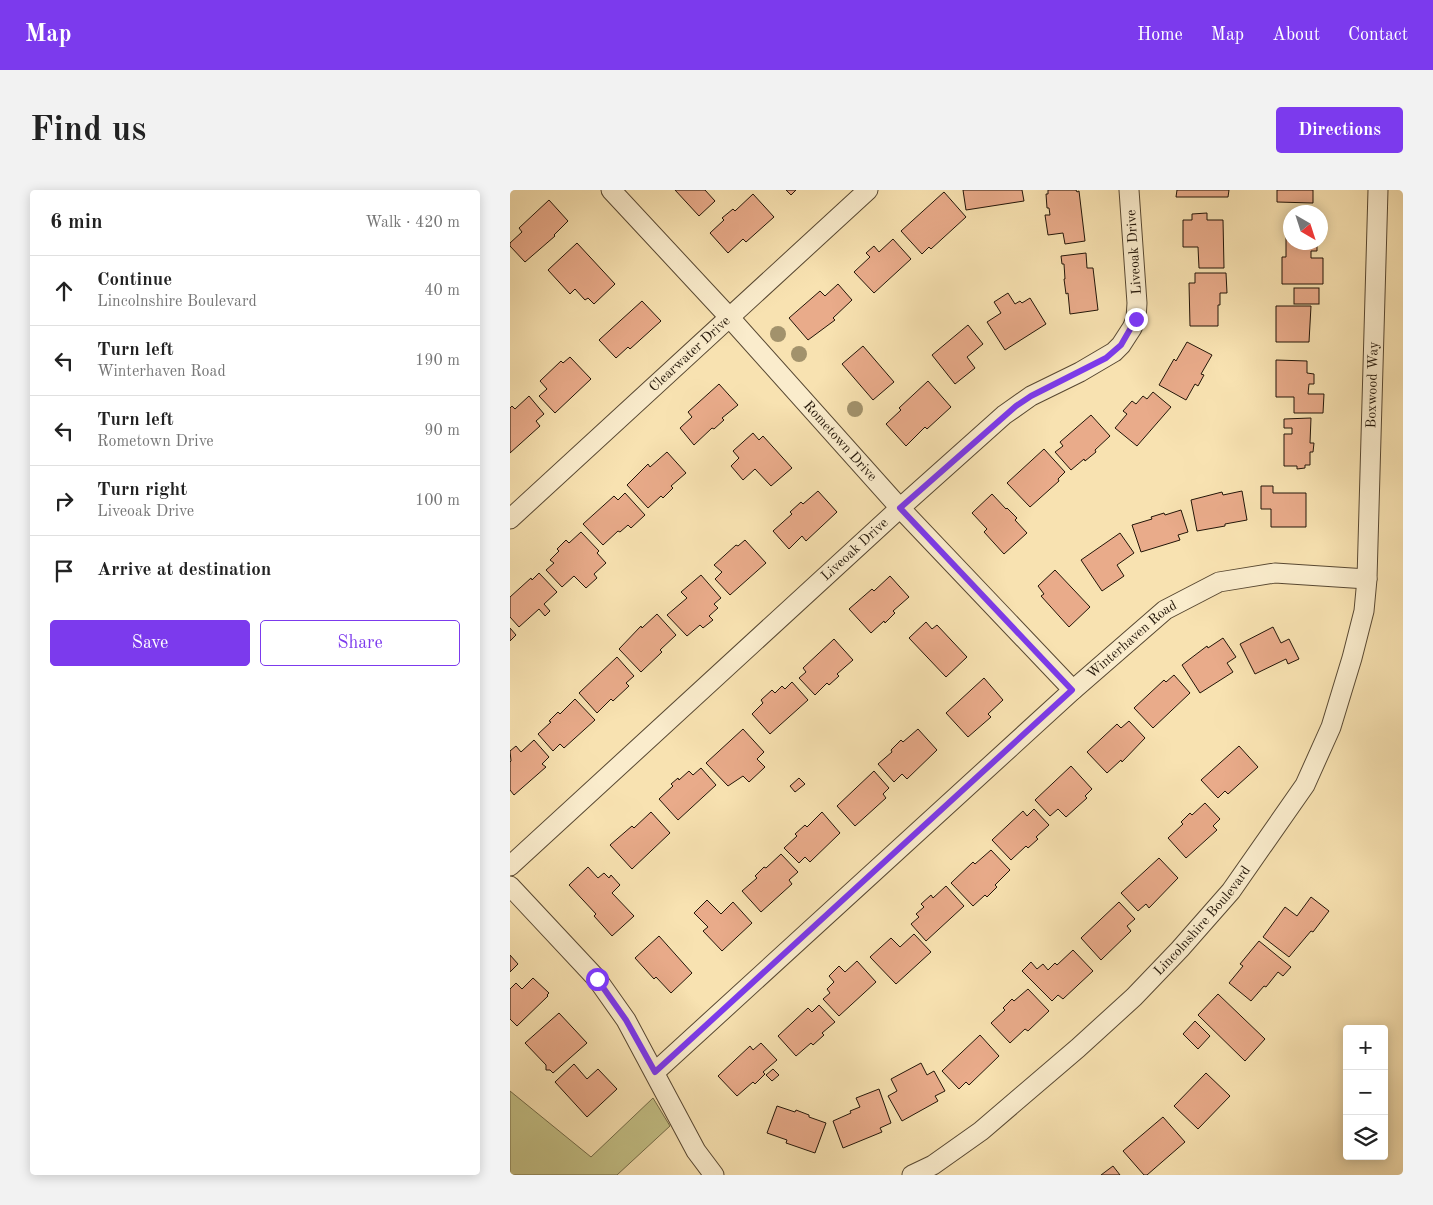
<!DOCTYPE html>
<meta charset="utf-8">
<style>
:root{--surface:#fff;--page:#f2f2f2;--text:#222;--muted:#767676;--line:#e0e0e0;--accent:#7c3aed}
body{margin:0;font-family:"Old Standard TT",serif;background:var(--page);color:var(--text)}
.controls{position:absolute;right:15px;bottom:15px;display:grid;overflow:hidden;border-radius:5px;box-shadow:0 2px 12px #0003}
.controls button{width:45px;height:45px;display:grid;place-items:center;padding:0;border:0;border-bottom:1px solid var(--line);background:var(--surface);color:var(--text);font:25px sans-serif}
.compass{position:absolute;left:773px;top:15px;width:45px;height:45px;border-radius:50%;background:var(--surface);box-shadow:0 2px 12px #0003;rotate:141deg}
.stop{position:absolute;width:15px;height:15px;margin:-11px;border:4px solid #7c3aed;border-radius:50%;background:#fff}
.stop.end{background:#7c3aed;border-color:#fff;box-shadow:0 1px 5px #0008}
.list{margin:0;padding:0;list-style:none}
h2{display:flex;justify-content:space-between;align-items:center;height:65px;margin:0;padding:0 20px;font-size:21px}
h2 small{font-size:16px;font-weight:400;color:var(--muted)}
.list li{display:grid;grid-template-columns:32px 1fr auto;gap:15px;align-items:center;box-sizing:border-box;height:70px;padding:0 20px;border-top:1px solid var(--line)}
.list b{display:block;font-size:19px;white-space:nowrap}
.list p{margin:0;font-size:16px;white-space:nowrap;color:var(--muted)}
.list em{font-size:16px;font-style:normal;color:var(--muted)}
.actions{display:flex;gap:10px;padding:15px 20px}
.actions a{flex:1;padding:11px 0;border:1px solid var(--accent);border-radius:5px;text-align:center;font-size:18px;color:var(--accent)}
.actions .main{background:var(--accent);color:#fff}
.icon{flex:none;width:28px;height:28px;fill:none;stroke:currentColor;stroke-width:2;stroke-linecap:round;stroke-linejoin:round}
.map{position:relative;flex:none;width:893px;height:985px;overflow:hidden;border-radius:5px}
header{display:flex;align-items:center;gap:30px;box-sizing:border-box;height:70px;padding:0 25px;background:var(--accent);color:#fff}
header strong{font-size:24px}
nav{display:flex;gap:28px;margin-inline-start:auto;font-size:18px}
.intro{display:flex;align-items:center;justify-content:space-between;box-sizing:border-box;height:120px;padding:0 30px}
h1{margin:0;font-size:35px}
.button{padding:12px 22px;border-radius:5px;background:var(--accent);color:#fff;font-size:18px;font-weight:700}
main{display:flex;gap:30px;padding:0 30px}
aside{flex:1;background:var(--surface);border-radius:5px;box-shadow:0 2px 12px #0003}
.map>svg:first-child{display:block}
.green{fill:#c4c187;stroke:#736b48}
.building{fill:#e9ab8a;stroke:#221508}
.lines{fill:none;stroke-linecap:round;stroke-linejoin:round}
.street-casing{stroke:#584832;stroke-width:21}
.street{stroke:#faeccc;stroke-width:19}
.tree{fill:#a2926c}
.route{stroke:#7c3aed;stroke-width:6}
.labels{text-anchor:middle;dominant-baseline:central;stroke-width:5;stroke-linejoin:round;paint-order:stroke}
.street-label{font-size:14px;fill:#221508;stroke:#faeccc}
</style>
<header>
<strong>Map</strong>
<nav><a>Home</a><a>Map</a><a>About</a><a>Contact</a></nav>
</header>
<div class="intro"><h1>Find us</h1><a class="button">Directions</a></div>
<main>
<aside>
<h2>6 min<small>Walk · 420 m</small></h2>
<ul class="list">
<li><svg class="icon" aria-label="ahead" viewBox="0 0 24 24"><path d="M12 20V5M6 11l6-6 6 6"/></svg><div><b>Continue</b><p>Lincolnshire Boulevard</p></div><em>40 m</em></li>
<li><svg class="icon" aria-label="left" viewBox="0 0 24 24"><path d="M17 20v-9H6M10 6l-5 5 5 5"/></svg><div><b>Turn left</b><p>Winterhaven Road</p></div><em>190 m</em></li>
<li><svg class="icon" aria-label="left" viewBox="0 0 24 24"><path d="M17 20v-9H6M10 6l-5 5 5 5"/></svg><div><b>Turn left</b><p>Rometown Drive</p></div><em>90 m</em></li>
<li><svg class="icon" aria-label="right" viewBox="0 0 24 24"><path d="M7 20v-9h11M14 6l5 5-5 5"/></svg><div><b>Turn right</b><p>Liveoak Drive</p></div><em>100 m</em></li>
<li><svg class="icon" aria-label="arrive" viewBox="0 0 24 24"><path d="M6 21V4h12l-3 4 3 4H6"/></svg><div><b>Arrive at destination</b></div></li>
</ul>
<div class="actions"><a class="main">Save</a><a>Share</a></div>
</aside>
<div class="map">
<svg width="893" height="985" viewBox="0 0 893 985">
<rect width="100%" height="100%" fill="#f8e2b1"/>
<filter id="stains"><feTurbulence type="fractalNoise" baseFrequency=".004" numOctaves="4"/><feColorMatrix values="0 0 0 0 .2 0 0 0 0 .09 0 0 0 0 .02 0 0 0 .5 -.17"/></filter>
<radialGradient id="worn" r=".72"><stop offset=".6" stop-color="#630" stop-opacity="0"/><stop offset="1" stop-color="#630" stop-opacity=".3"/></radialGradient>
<!-- green -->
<path class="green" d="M0,901l81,66 62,-59 17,28 -53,49h-107z"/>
<!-- building -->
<g class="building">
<path d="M165,0h30l10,11 -16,15z"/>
<path d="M276,0h10l-5,5z"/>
<path d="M453,0h59l2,11 -58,9z"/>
<path d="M538,0h28l1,2 2,-1 6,50 -20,3 -2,-11 -15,2 -3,-20h5l-1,-7h-2l-1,-14h2z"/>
<path d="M667,0h52l-1,7h-52z"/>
<path d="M767,0h36v13l-36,-1z"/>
<path d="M434,2l22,25 -35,32 -2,-2 -7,7 -21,-23z"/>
<path d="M243,4l21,23 -28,25 -3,-3 -15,14 -18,-20 14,-13 -2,-2 11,-9 2,2z"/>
<path d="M39,10l19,21 -14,14 1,1 -30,26 -15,-16v-3l12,-11 -3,-4z"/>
<path d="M697,23v7h16l1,48h-25l-1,-21h-15v-27h9v-6z"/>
<path d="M776,36h5v16h26v9h-6v7h12v26h-41v-27h4z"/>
<path d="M383,49l18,20 -37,34 -20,-21 16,-15 -4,-4 8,-7 5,6z"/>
<path d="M67,53l38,41 -21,20 -6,-6 -3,2 -10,-11 -5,5 -22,-24z"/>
<path d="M576,63l1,15h6l5,42 -28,4 -2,-21 -2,1 -2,-15h1l-1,-15h-2l-1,-8z"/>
<path d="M685,83h31l1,20h-7v12h-2v21h-28l-1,-43h6z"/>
<path d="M328,94l14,16 -19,18 2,2 -27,20 -19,-22 31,-27 5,5z"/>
<rect x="784" y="98" width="25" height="16"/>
<path d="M498,103l7,11 5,-3 2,2 8,-5 16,26 -41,26 -18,-28 14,-9 -7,-11z"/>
<path d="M132,111l19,20 -31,28 -2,-2 -12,11 -17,-18z"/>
<path d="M766,116h35l-2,36h-33z"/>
<path d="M458,135l15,19 -16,13 8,11 -20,16 -23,-29z"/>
<path d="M677,152l25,13 -11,19 3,1 -6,11 -3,-2 -9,16 -27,-15 15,-26 2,2z"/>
<path d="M353,156l31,36 -21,18 -31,-36z"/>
<path d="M60,167l21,22 -36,34 -16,-17 8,-7 -7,-8 21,-20 2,2z"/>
<path d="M766,170l31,1v12l7,1v10h-5l-1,10h16l-1,19h-29v-16h-18z"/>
<path d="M418,191l23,26 -24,22 -2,-2 -19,19 -20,-22 15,-14 -2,-2z"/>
<path d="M209,194l19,21 -16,13 2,2 -10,9 -2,-1 -18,17 -14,-17 12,-11 -4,-5z"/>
<path d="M643,202l18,15 -34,39 -22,-18 12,-14 -4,-3 9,-10 4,3 7,-8 4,3z"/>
<path d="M19,206l15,18 -8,7 4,5 -30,27v-45l2,-2 3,3z"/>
<path d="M581,225l19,21 -15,14 1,2 -11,9 -1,-2 -13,11 -16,-18 8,-6 -3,-4z"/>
<path d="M801,228l-1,25h4l-1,9h-3v13h-5v3l-8,1v-3h-13v-32h8v-6h-8v-9z"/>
<path d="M243,243l6,7 4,-4 29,32 -21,18 -16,-17 -12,11 -12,-14 8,-8 -6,-7z"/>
<path d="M534,259l21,23 -7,7 1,2 -29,26 -23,-24z"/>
<path d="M157,262l19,21 -15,13 2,2 -10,10 -2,-2 -13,12 -21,-23 21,-21 2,3z"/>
<path d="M751,296h12v7h33v34h-35v-18h-10z"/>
<path d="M308,301l19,21 -31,29 -4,-5 -13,13 -16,-18 19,-17 -2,-2 11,-10 2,2z"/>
<path d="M732,301l5,29 -22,4v2l-28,5 -6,-31 31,-8 1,3z"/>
<path d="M115,303l20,22 -14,13 -3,-3 -8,7 -2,-1 -15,14 -20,-21 31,-28 4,4z"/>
<path d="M482,304l14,15 1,-1 10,10 -2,2 12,13 -23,21 -20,-22 3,-3 -15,-16z"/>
<path d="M671,320l7,22 -10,3 2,5 -39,12 -9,-27 20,-6 -1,-2 13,-4 1,2z"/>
<path d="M71,342l18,19 -2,2 9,10 -12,11 3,4 -11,10 -12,-12 -12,11 -16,-17 8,-7 -4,-3 9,-9 -2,-2 9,-9 3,3z"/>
<path d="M610,343l14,20 -17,12 7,11 -22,15 -21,-31z"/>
<path d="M235,350l21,23 -36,32 -15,-16 7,-7 -8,-7 22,-20 2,1z"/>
<path d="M545,380l35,37 -21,20 -28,-31 3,-2 -6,-8z"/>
<path d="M29,383l18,19 -13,12 6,7 -5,5 -6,-7 -20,18 -9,-10v-20l21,-19 1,2z"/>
<path d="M191,385l20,23 -7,6 4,4 -9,8 4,4 -10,8 -3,-3 -13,11 -20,-21 20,-17 -6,-6z"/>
<path d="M380,386l19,21 -16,14 2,2 -10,10 -1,-2 -13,12 -22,-24 23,-20 2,2z"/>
<path d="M147,424l19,21 -16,15 2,2 -21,20 -22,-23 22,-23 1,2z"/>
<path d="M416,432l6,7 5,-4 30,32 -21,20 -37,-39z"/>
<path d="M763,437l8,16 8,-4 10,20 -11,5 -2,-5 -31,15 -15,-30z"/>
<path d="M0,438l6,7 -6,6z"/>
<path d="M713,448l13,19 -9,6 6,9 -33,21 -18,-28 25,-19 1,2z"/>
<path d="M324,449l19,21 -16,14 2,2 -10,9 -2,-2 -12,12 -16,-17 7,-6 -3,-4z"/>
<path d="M107,467l17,19 -8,7 3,3 -16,15 -2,-2 -14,14 -18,-20z"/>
<path d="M664,485l16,18 -37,35 -19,-20 30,-28 2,2z"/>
<path d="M474,488l19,22 -15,14 3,3 -23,20 -22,-24z"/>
<path d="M282,492l16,18 -38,34 -18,-20 11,-11 -2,-3 11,-10 3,3 7,-7 3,3z"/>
<path d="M65,509l20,21 -31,28 -4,-4 -7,7 -15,-17 13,-12 -2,-1 9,-9 2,2z"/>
<path d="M619,531l16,17 -23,24 -1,-2 -14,13 -20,-21 30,-28 4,4z"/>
<path d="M233,539l21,23 -7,7 8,8 -16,15 -6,-6 -15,10 -22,-23z"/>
<path d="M408,539l19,21 -30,29 -5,-5 -8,8 -16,-18 14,-12 -1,-2 10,-10 2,2z"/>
<path d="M24,550l15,17 -7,7 4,3 -32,28 -4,-5v-28l1,-1 -1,-10 6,-5 5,6z"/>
<path d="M729,556l19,21 -30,27 -3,-3 -7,7 -17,-18z"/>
<path d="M561,576l21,23 -7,7 2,2 -21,19 -8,-8 -8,7 -15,-16z"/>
<path d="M191,578l15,17 -38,35 -19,-21 14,-13 -2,-2 7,-6 1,2 10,-9 4,4z"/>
<path d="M364,581l15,17 -6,6 3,4 -31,28 -18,-20z"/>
<path d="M289,588l6,6 -10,8 -5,-6z"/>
<path d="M695,613l15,16 -7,7 4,4 -31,28 -18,-20 15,-14 -2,-2 9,-9 2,2z"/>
<path d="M524,619l15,16 -13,12 2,2 -10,9 -2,-2 -15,14 -19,-20 31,-29 4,5z"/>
<path d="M141,622l19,21 -38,36 -22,-24 22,-19 2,2z"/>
<path d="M312,622l18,21 -30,29 -5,-5 -6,6 -15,-15 13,-12 -2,-2 10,-9 2,2z"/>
<path d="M481,660l19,20 -15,15 2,2 -10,10 -2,-2 -12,11 -22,-23 22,-21 2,2z"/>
<path d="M271,664l17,18 -9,8 3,4 -31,28 -19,-21 15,-13 -2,-2 9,-9 2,1z"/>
<path d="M649,668l19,20 -29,30 -3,-4 -8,7 -17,-18z"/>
<path d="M78,677l10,11 6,-5 5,5 2,-3 9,10 -8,8 22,23 -22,20 -18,-20 2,-2 -27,-29z"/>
<path d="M436,696l18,20 -38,35 -15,-17 8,-7 -3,-3 8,-7 -3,-3 10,-9 2,3z"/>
<path d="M801,707l18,14 -16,21 -2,-1 -22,26 -26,-20 22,-30 12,9z"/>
<path d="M197,710l14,14 12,-12 19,21 -30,28 -19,-20 5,-4 -14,-14z"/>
<path d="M609,712l16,17 -8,7 4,5 -30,29 -20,-22z"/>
<path d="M404,744l17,18 -35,32 -26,-27 21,-19 9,9z"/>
<path d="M149,746l33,37 -21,20 -15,-16 -2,2 -19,-21z"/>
<path d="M749,751l32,26 -8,9 -5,-4 -12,15 -2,-1 -13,15 -22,-18 14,-17 -3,-2z"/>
<path d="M563,760l20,21 -30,28 -5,-4 -6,6 -30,-30 9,-9 6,7 6,-5 5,6 7,-7 2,2z"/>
<path d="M0,765l8,9 -8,8z"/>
<path d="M347,771l19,21 -37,34 -16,-17 7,-6 -3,-4 7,-7 -5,-6 10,-10 6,6z"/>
<path d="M23,788l16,15 -2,2 1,1 -31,30 -7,-7v-30l6,-6 6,6z"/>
<path d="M518,799l21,22 -21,20 -3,-2 -15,14 -19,-20 14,-13 -2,-2 9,-9 2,2z"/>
<path d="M708,804l47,45 -20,22 -47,-46z"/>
<path d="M309,815l16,17 -13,11 2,2 -11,10 -2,-2 -15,13 -18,-20 30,-28 4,4z"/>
<path d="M49,823l28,30 -34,30 -3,-3h-4v-5l-21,-22z"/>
<path d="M685,831l15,15 -12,13 -15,-15z"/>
<path d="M470,845l19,21 -30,29 -3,-3 -7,7 -17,-18z"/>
<path d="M251,853l16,17 -14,12 2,2 -10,10 -2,-2 -16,14 -19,-20 32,-30 3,4z"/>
<path d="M411,873l6,12 7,-4 11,20 -10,5 3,5 -36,20 -14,-25 9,-5 -6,-12z"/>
<path d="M64,874l13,15 11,-10 19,20 -30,28 -32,-35z"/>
<path d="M263,879l6,6 -7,6 -6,-6z"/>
<path d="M696,883l24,23 -32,33 -24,-23z"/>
<path d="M369,899l12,34 -11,5 2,4 -39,16 -10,-27 18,-8 -1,-2 10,-4 -4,-9z"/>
<path d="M267,916l18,6 1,-2 13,5v2l17,6 -11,30 -29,-10 1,-3 -20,-7z"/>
<path d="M653,927l22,25 -38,33h-3l-21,-24z"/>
<path d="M603,976l7,9h-19z"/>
</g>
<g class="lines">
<defs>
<g id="street">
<path id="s1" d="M101,0l119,128 170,190 173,182"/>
<path id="s2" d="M0,329l358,-329"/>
<path id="s3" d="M0,676l390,-358 104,-93 27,-19 49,-24 34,-20 7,-7 11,-17 4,-9 1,-16 -8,-113"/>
<path d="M0,696l87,93 29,41 70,131 18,24"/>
<path id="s4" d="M145,882l418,-382 92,-80 54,-28 56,-9 92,6"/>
<path id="s5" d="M402,985l21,-10 48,-34 97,-83 56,-51 46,-48 51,-58 74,-106 26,-58 21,-69 12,-47 3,-32 11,-389"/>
</g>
</defs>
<!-- street casing -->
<use href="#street" class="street-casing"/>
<!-- street -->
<use href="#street" class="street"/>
</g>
<!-- trees -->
<g class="tree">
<circle cx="268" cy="144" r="8"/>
<circle cx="289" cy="164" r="8"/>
<circle cx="345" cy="219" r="8"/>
</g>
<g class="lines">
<!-- route -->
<path class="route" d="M87,789l29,41 29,52 417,-382 -172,-182 116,-102 15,-10 75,-38 15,-13 15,-26"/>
</g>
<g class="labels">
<!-- street labels -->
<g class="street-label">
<text transform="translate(624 62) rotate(-94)">Liveoak Drive</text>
<text stroke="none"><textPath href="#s2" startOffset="244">Clearwater Drive</textPath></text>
<text stroke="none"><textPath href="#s5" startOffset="969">Boxwood Way</textPath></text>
<text stroke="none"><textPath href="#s1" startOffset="340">Rometown Drive</textPath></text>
<text stroke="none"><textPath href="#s3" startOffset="468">Liveoak Drive</textPath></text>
<text stroke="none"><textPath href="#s4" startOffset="644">Winterhaven Road</textPath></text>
<text stroke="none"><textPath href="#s5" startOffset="388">Lincolnshire Boulevard</textPath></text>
</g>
</g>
<rect width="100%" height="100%" filter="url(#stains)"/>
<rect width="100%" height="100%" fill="url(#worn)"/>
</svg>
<div class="controls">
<button>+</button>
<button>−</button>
<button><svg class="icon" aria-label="layers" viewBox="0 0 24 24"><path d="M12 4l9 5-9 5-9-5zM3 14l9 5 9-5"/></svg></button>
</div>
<svg class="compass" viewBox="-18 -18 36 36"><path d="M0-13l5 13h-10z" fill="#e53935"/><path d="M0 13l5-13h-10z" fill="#767676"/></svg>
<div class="stop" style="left:87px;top:789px"></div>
<div class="stop end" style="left:626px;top:129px"></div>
</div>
</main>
